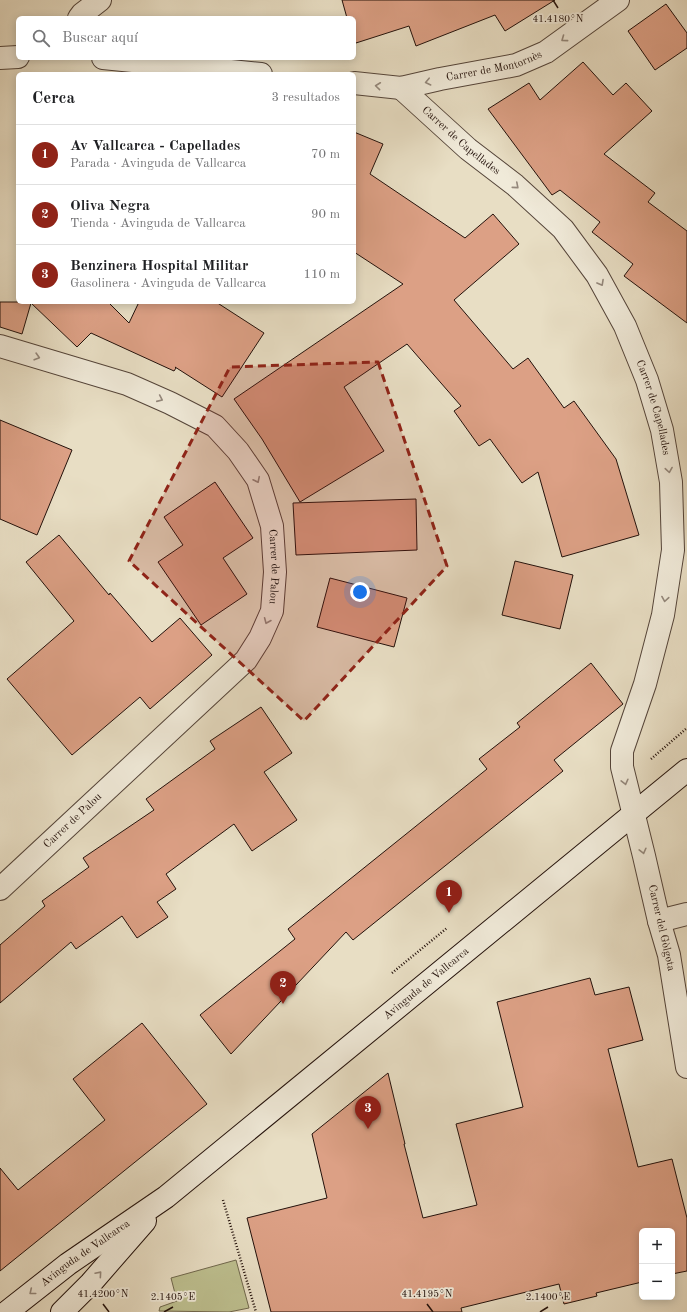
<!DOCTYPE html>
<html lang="es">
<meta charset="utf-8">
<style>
:root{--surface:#fff;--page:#f6f6f6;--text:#202124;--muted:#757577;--line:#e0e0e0;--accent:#8f2418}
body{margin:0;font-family:"Old Standard TT",serif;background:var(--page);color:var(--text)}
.controls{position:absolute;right:12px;bottom:12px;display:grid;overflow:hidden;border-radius:6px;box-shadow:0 2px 10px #0003}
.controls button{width:36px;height:36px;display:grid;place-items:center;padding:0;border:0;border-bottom:1px solid var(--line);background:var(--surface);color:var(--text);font:20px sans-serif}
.you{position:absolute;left:360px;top:592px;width:14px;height:14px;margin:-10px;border:3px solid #fff;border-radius:50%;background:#1a73e8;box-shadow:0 0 0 6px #1a73e833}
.badge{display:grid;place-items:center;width:26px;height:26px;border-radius:50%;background:var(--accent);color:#fff;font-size:13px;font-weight:700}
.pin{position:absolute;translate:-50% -33px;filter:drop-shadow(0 1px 2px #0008)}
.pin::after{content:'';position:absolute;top:21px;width:14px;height:12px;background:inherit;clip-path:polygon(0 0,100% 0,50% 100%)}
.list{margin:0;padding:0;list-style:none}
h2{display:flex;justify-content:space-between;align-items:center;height:52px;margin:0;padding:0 16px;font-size:17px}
h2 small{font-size:13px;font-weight:400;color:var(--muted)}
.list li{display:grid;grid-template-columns:26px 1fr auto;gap:12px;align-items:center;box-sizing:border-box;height:60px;padding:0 16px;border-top:1px solid var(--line)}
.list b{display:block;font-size:15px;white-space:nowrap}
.list p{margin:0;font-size:13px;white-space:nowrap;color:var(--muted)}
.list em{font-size:13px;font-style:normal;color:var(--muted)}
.icon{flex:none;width:22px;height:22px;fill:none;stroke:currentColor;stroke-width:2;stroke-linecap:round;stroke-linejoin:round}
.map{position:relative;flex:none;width:687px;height:1312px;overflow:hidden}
.search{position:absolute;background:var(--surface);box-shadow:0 2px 10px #0003;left:16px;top:16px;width:340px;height:44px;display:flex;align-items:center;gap:10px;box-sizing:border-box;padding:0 14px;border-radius:6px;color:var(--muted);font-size:15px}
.panel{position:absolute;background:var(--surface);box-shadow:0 2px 10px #0003;left:16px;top:72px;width:340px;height:232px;border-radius:6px}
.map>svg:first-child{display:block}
.green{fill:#bdbf8f;stroke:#70684d}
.building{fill:#dca085;stroke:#23110b}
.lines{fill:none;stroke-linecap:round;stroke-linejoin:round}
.pedestrian-casing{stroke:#544439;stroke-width:24}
.minor-casing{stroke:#544439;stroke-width:24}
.secondary-casing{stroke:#23110b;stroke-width:24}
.path{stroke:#23110b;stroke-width:2.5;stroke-dasharray:1 2;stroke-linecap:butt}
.pedestrian{stroke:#f0ead9;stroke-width:22}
.minor{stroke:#f0ead9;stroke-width:22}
.secondary{stroke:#f0ead9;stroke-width:22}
.oneway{stroke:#94887c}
.marked{fill:#8f2418;fill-opacity:0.2;stroke:#8f2418;stroke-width:3;stroke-dasharray:8 5;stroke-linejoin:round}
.ticks{fill:none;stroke:#23110b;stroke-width:1.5}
.labels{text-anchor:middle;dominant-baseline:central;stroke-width:3.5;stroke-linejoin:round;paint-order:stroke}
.street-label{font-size:11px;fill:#23110b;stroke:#f0ead9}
.ticks-label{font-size:10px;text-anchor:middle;fill:#23110b;stroke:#f0ead9;stroke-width:3.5;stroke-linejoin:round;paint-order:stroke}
</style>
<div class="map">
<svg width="687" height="1312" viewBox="0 0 687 1312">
<rect width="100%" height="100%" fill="#e8dec4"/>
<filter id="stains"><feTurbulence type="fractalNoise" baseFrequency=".005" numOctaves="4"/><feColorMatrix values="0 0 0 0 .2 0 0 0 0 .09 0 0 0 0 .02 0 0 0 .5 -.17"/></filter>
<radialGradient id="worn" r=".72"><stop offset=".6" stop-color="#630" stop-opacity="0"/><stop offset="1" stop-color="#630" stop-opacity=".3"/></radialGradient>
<!-- green -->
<path class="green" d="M236,1260l13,48 -20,4 -70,-1 1,-4 17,-6 -6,-23z"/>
<!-- building -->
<g class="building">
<path d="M342,0h213l-50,31 -10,-16 -79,31 -7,-20 -53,17 -2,-5v-20h-7z"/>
<path d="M666,4l21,29v15l-32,22 -27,-39z"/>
<path d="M583,62l30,33 13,-12 26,28 -48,43 51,39 -7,9 39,29v92l-63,-47 9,-12 -41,-32 8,-10 -40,-32 -8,5 -64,-86 41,-26 11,17z"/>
<path d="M354,132l29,12 -13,30 95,64 28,-24 26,30 -65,56 59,69 15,-11 36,50 10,-7 42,58 23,76 -77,22 -24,-85 -16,11 -32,-44 -11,7 -25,-35 7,-5 -54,-62 -63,43 40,64 -84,51 -38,-63 -28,-40 169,-115 -49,-32z"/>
<path d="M0,302h108l21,21 10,-21h77l48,31 -42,64 -47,-30 1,1 -2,3 -83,-38 -14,14 -46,-44 -9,31 -22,-7z"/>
<path d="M0,420l72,30 -35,85 -37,-16z"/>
<path d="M215,482l38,56 -30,20 24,36 -46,31 -43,-63 25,-17 -19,-28z"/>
<path d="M416,499l1,51 -121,5 -3,-52z"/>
<path d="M59,535l50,60 1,-2 42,49 28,-24 32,37 -62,54 -10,-12 -68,58 -65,-76 67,-58 -48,-59z"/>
<path d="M515,561l58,14 -13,54 -58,-14z"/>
<path d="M330,578l77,20 -13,49 -77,-20z"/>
<path d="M591,663l32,41 -69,56 9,11 -210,169 -7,-8 -115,122 -31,-39 95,-76 -7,-10 199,-160 -8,-10 41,-32 -3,-4z"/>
<path d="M261,707l31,46 -28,19 33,48 -45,31 -18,-27 -68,50 10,15 -19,13 11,15 -31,21 -15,-22 -46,33 -5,-7 -71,61v-58l45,-39 -3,-5 47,-34 -6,-9 71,-48 -8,-11 69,-50 -5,-8z"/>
<path d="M590,978l5,17 34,-8 14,53 -35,9 30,118 34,-8 15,59v53l-15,3v-43h-30v51l-46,11 1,3 -33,8 -5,-20 -98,24 1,4h-191l-24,-94 80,-20 -15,-64 76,-61 17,71h-1l19,74 54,-13 -21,-81 67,-17 -26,-105z"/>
<path d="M142,1023l65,81 -207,167v-103l18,22 87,-70 -32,-41z"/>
</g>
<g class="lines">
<defs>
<path id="pedestrian" d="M659,921l10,34 18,112"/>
<g id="minor">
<path d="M79,18l3,-4 18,-14"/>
<path d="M0,58l18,-1"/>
<path d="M103,58l158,16"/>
<path id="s1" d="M354,83l47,5 39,-9 76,-14 30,-13 72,-52"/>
<path id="s2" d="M401,88l67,61 47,36 48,44 34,46 28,51 22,54 15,50 9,52 2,68 -10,65 -18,69 -23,67v16l22,89 15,65 28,-7"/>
<path id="s3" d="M0,346l127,38 43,19 45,23 23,25 20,29 14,46 3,46 -3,39 -12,27 -14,22 -246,229"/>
</g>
<g id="secondary">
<path id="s4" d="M7,1312l61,-48 98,-67 521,-427"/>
<path d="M62,1312l29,-29 54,-62"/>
</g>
</defs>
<!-- pedestrian casing -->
<use href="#pedestrian" class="pedestrian-casing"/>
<!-- minor casing -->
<use href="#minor" class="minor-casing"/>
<!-- secondary casing -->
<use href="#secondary" class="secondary-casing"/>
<!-- path -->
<g class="path">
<path d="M651,759l36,-31"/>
<path d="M392,973l55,-45"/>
<path d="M223,1200l33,112"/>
</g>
<!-- pedestrian -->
<use href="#pedestrian" class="pedestrian"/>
<!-- minor -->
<use href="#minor" class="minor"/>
<!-- secondary -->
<use href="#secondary" class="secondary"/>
</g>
<!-- one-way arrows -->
<defs><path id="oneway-chevron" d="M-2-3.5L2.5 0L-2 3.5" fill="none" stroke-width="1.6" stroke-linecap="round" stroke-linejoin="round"/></defs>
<g class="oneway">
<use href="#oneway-chevron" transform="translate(564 39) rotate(144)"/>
<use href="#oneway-chevron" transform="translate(428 82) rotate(167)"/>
<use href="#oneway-chevron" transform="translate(378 86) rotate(-174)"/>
<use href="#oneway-chevron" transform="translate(516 186) rotate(41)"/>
<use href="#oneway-chevron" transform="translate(601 283) rotate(61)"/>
<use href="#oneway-chevron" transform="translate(37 357) rotate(16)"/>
<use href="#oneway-chevron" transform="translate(160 399) rotate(24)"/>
<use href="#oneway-chevron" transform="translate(669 470) rotate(81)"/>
<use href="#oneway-chevron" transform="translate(257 480) rotate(64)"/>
<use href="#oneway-chevron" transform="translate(665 599) rotate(99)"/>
<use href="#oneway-chevron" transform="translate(267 621) rotate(113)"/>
<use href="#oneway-chevron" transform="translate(625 782) rotate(76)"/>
<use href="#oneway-chevron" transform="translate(643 851) rotate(76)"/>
<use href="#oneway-chevron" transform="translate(99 1274) rotate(-49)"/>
<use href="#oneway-chevron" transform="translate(32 1292) rotate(141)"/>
</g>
<!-- marked area -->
<path class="marked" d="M378,362l69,204 -143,155 -175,-160 101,-194z"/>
<!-- ticks -->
<path class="ticks" d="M553,0l5,8M103,1304l6,8M427,1304l6,8M164,1312l9,-5M540,1312l8,-5"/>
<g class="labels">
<!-- street labels -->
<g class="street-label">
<text stroke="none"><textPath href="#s1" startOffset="143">Carrer de Montornès</textPath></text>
<text stroke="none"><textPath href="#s2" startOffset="80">Carrer de Capellades</textPath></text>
<text stroke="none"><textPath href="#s2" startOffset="417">Carrer de Capellades</textPath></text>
<text stroke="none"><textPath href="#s3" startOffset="388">Carrer de Palou</textPath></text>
<text transform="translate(73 821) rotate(-43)">Carrer de Palou</text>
<text transform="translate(661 928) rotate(77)">Carrer del Gòlgota</text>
<text stroke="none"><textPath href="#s4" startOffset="533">Avinguda de Vallcarca</textPath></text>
<text stroke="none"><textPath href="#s4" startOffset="98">Avinguda de Vallcarca</textPath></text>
</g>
</g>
<g class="ticks-label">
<text x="558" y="22">41.4180°N</text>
<text x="103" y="1297">41.4200°N</text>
<text x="427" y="1297">41.4195°N</text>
<text x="173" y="1300">2.1405°E</text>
<text x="548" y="1300">2.1400°E</text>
</g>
<rect width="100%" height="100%" filter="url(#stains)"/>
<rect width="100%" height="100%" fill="url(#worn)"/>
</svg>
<div class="controls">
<button>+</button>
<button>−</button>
</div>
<div class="you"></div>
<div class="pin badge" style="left:449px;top:913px">1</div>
<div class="pin badge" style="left:283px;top:1004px">2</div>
<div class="pin badge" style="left:368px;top:1129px">3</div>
<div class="search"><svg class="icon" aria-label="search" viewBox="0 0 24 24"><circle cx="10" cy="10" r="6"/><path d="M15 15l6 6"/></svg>Buscar aquí</div>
<section class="panel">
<h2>Cerca<small>3 resultados</small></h2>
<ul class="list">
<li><span class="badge">1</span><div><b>Av Vallcarca - Capellades</b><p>Parada · Avinguda de Vallcarca</p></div><em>70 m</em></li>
<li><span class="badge">2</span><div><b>Oliva Negra</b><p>Tienda · Avinguda de Vallcarca</p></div><em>90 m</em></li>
<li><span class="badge">3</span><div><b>Benzinera Hospital Militar</b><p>Gasolinera · Avinguda de Vallcarca</p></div><em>110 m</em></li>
</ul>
</section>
</div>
